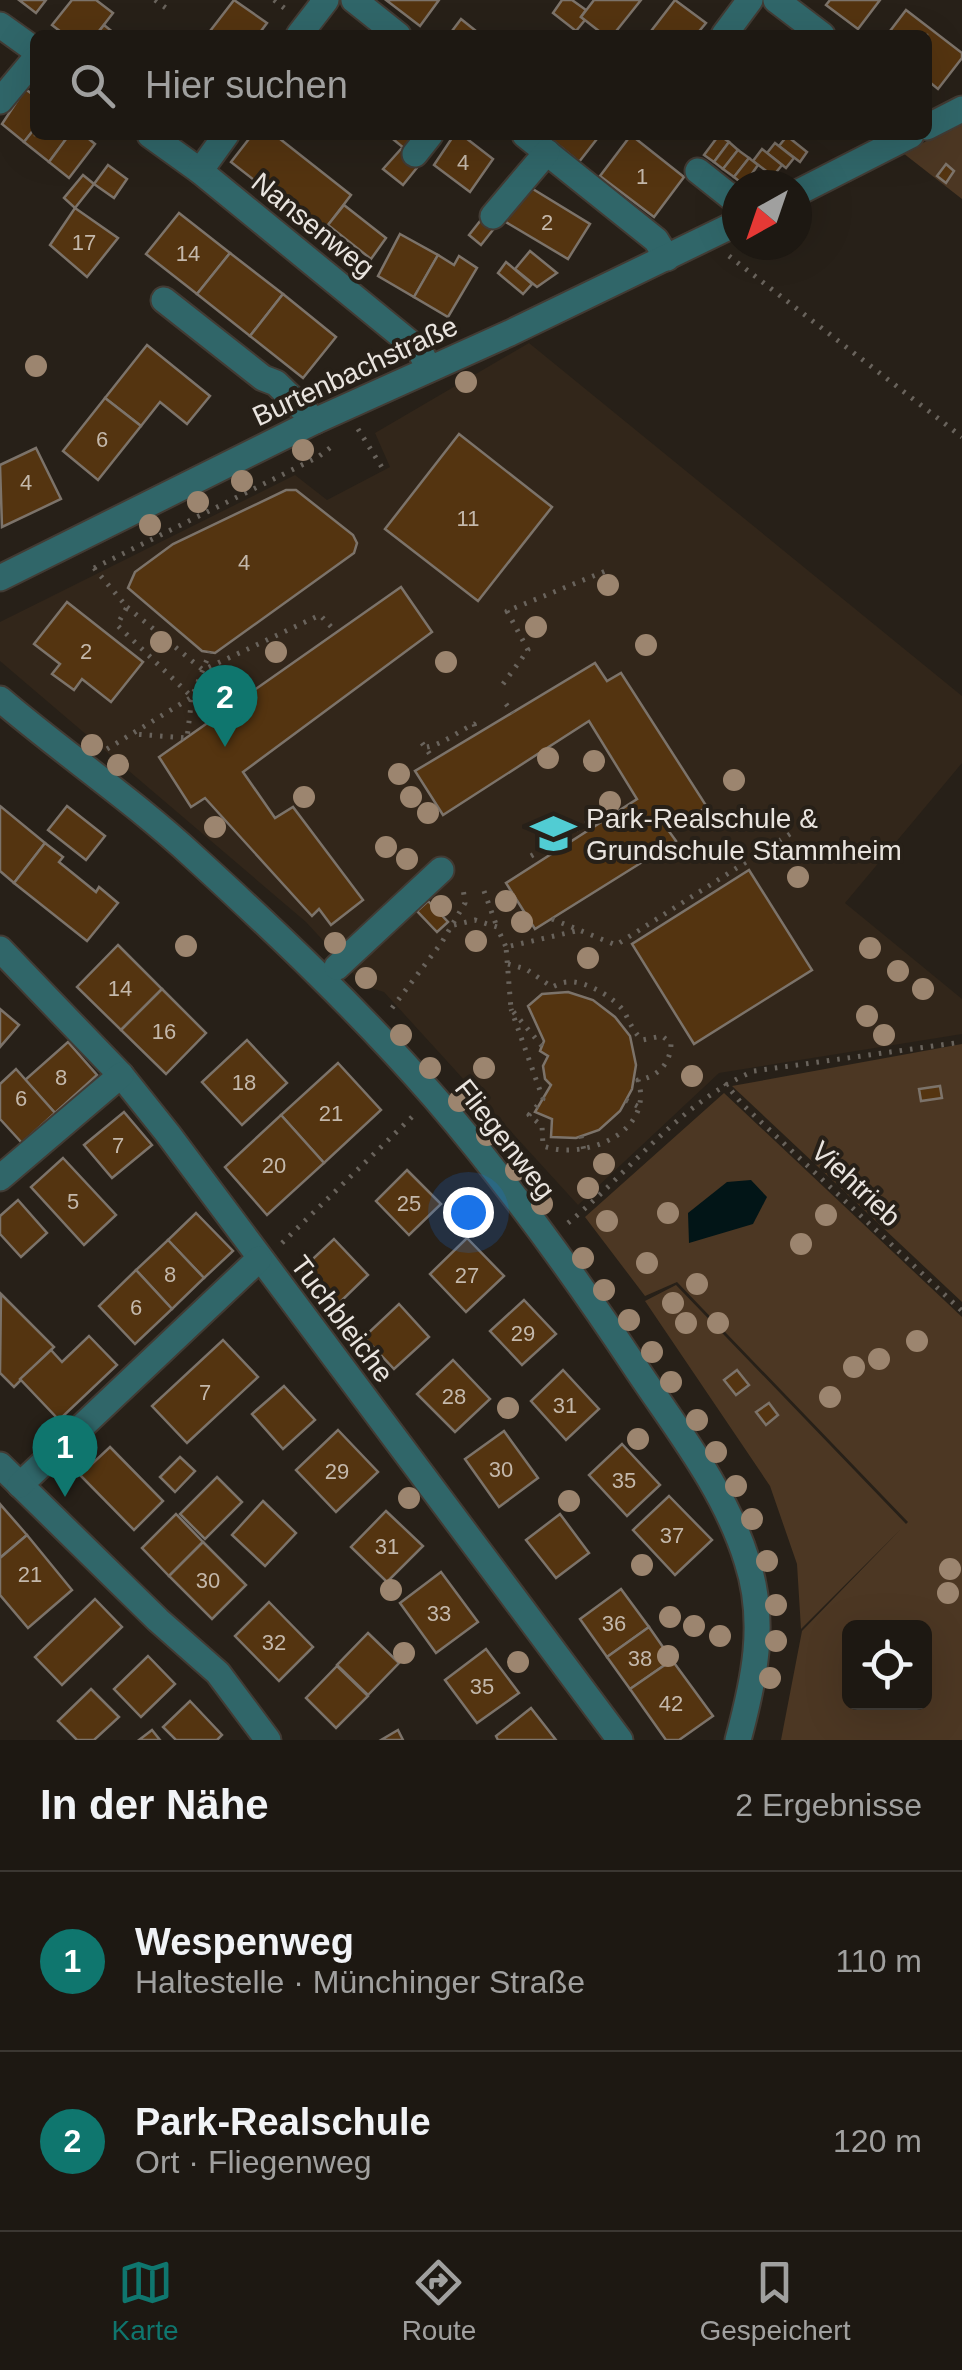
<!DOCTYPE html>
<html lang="de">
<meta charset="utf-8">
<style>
:root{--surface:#1d1812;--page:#25211b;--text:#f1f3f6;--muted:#a0a09f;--line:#3b3732;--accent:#0f766e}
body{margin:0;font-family:Arial,sans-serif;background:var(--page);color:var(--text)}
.controls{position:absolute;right:30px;bottom:30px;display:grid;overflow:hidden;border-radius:15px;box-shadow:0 10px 40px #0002}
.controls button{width:90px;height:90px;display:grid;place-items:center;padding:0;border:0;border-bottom:2px solid var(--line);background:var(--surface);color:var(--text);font:50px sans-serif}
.compass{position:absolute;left:722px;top:170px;width:90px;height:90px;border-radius:50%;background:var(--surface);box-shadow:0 10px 40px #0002;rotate:220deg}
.you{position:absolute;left:468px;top:1212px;width:35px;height:35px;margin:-25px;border:8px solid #fff;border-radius:50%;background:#1a73e8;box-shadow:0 0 0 15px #1a73e833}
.badge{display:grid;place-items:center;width:65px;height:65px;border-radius:50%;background:var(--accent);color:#fff;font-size:32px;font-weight:700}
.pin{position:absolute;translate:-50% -82px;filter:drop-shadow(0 2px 5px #0008)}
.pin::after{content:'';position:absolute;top:52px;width:35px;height:30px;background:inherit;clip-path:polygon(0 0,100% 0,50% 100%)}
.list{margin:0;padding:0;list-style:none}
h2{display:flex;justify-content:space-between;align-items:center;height:130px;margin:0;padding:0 40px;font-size:42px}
h2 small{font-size:32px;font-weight:400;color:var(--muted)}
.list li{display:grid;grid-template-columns:65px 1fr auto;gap:30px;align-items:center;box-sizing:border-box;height:180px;padding:0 40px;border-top:2px solid var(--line)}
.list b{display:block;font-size:38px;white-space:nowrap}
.list p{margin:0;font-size:32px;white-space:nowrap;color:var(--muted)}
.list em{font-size:32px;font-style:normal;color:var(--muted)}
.icon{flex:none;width:55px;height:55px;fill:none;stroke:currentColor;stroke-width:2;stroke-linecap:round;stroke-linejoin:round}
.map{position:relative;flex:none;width:962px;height:1740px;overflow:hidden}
.search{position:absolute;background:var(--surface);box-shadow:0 10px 40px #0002;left:30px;right:30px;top:30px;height:110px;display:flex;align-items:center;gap:25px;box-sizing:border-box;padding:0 35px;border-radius:15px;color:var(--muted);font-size:38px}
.sheet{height:490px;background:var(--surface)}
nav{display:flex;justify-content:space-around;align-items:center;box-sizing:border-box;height:140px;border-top:2px solid var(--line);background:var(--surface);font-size:28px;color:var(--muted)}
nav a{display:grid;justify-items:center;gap:5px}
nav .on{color:var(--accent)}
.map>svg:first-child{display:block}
.built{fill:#32261a}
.green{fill:#4c3723;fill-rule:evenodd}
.water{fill:#021517}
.building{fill:#543410;stroke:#7c736a;stroke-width:2.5}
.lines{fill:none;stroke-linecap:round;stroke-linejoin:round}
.minor-casing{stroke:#423b34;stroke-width:29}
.path{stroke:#69635c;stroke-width:5;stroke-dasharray:2.5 8;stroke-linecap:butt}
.minor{stroke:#306669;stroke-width:25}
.tree{fill:#9c856f}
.labels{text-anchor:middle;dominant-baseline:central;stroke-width:8;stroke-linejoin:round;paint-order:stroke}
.number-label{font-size:22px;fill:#c4b8ab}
.street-label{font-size:28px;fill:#e9e4df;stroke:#272018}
.poi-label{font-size:28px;fill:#e9e4df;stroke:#272018;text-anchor:start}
</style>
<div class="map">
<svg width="962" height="1740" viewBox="0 0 962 1740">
<rect width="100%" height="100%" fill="#272018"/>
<!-- built -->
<path class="built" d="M529,343l433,353v67l-117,140 117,96v35l-243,39 -141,132 -194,-213 -19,-6 -59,-64 -306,-261v-39l295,-147 32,25 63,-33 -15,-34z"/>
<!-- green -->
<g class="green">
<path d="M962,123v76l-59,-46z"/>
<path d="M962,1044v258l-230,-216z"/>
<path d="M724,1093l238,224v423h-181l21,-109 99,-102 -100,100 -4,-65 -27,-78 -125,-185 31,-16 230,239 2,-2 -231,-240 -32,14 -60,-79zM850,1628h74v74h-74z"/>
</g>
<!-- water -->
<path class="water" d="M751,1180l16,17 -14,27 -64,19 -1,-30 39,-31z"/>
<!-- building -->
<g class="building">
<path d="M19,0h27l-10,13z"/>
<path d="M72,0h24l17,13 -17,22h-31l-13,-10z"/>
<path d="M234,0l33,23 -9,12h-51z"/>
<path d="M386,0h53l-19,26z"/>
<path d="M562,0h10l14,10 -5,7 4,3 -9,11 -23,-18z"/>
<path d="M594,0h47l-28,35h-9l-23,-18z"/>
<path d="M675,0l31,23 -10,12h-48z"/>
<path d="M830,0h50l-22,29 -32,-24z"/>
<path d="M906,10l56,43v5l-24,31 -11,-9v-45h-40z"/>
<path d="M461,19l20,16h-32z"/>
<path d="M104,25l10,8 -1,2h-17z"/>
<path d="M25,89l10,7v32l-11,14 -22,-18z"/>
<path d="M35,128v7h34l-20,27 -25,-20z"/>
<path d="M69,135h15l11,9 -26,34 -20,-16z"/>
<path d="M252,135h23l76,60 -29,38 -91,-71z"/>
<path d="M388,135h28l-11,14z"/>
<path d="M454,135h8l31,24 -23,33 -36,-27z"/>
<path d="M546,135h54l-21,27z"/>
<path d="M631,135l53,42 -30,40 -54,-41z"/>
<path d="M719,135l10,7 -15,20 -10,-7z"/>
<path d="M787,136l20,16 -7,10 -21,-16z"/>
<path d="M729,142l9,8 -15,19 -9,-7z"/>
<path d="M775,143l19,15 -8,10 -19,-15z"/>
<path d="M401,149l19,15 -17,21 -20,-16z"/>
<path d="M762,149l20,16 -9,11 -20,-15z"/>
<path d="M738,150l11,8 -15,19 -11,-8z"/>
<path d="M749,158l9,7 -14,20 -10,-8z"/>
<path d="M946,164l8,7 -8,12 -9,-7z"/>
<path d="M108,165l19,14 -13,19 -20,-14z"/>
<path d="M83,175l11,9 -19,24 -11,-10z"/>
<path d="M523,183l67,41 -22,35 -64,-38z"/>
<path d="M344,205l42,33 -15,21 -43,-34z"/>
<path d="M75,208l43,30 -31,39 -37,-32z"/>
<path d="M179,213l51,40 -33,41 -51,-40z"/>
<path d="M484,216l12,10 -15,19 -12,-10z"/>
<path d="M400,234l38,21 -24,42 -36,-21z"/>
<path d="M530,251l27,22 -20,14 -22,-18z"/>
<path d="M230,253l53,41 -33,42 -53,-42z"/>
<path d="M438,255l16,10 5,-9 18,12 -29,49 -34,-20z"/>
<path d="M506,262l26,22 -9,10 -25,-21z"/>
<path d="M283,294l53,43 -33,41 -53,-42z"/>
<path d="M147,345l63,51 -23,28 -27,-22 -19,24 -36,-28z"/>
<path d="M105,398l36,28 -43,54 -35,-29z"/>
<path d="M459,434l93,73 -74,94 -93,-72z"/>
<path d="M36,448l25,51 -59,28 -2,-62z"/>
<path d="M286,490h10l57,45 4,8 -3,10 -139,100 -13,-2 -74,-63 7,-16 38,-28z"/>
<path d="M401,587l31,45 -189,140 32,46 18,-11 70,93 -32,25 -12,-16 -7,7 -107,-118 -14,9 -32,-50z"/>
<path d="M67,602l76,60 -32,40 -29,-23 -8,11 -22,-16 8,-10 -26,-20z"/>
<path d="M595,663l12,18 14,-8 86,134 -39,23 8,11 -141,88 -29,-46 131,-84 -48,-78 -146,94 -28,-44z"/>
<path d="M0,806l45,37 -31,40 -14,-12z"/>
<path d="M67,806l38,30 -19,24 -38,-30z"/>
<path d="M45,843l18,14 -4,5 37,30 3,-5 19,16 -31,38 -73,-58z"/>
<path d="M749,870l63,100 -118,74 -62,-100z"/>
<path d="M428,901l20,21 -11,10 -20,-21z"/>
<path d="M118,945l44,44 -41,41 -44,-43z"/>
<path d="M162,989l44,44 -40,41 -45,-44z"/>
<path d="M568,992l25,8 22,17 15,19 6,29 -4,24 -12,22 -21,19 -23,8 -25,-1 1,-18 -17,-7 16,-27 -6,-6 -2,-13 5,-10 -8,-5 4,-10 -16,-35 14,-12z"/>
<path d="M0,1009l19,16 -19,22z"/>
<path d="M247,1040l40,43 -45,42 -40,-43z"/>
<path d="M68,1042l29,33 -42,38 -30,-33z"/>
<path d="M338,1063l43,47 -57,53 -43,-48z"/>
<path d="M16,1069l39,44 -33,30 -22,-24v-35z"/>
<path d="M940,1086l2,12 -21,3 -2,-12z"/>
<path d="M124,1112l28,33 -40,33 -28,-33z"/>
<path d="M281,1115l43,48 -57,52 -42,-48z"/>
<path d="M63,1158l53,57 -32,30 -53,-58z"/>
<path d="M407,1170l34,34 -32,31 -33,-34z"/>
<path d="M18,1200l29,33 -26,24 -21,-23v-18z"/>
<path d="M196,1213l37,38 -29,27 -36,-38z"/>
<path d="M467,1238l37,38 -38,36 -36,-38z"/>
<path d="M334,1239l34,36 -32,31 -35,-36z"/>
<path d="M168,1240l36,38 -32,31 -36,-39z"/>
<path d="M136,1270l36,39 -37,35 -36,-38z"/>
<path d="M1,1294l53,53 -40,40 -14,-14z"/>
<path d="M524,1300l32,34 -34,31 -32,-34z"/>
<path d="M399,1304l30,33 -35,32 -30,-32z"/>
<path d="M89,1336l28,29 -58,55 -39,-41 31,-29 11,12z"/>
<path d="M223,1340l35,37 -71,66 -35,-37z"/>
<path d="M453,1360l37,39 -35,33 -38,-38z"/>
<path d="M563,1370l36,39 -33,31 -35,-39z"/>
<path d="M737,1370l12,15 -13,10 -12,-15z"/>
<path d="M284,1386l31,34 -32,29 -31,-35z"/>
<path d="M769,1403l9,12 -12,10 -10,-13z"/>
<path d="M338,1430l40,42 -42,40 -40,-42z"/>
<path d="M504,1431l34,47 -39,29 -34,-48z"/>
<path d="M622,1444l38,41 -33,31 -38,-41z"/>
<path d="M110,1447l53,54 -29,29 -54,-55z"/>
<path d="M180,1457l15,14 -20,21 -15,-15z"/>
<path d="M217,1477l25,25 -37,37 -25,-25z"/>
<path d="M669,1496l43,44 -37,35 -42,-45z"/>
<path d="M263,1501l33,32 -31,33 -33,-31z"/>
<path d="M0,1504l27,31 -27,23z"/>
<path d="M386,1511l37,35 -36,36 -36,-35z"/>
<path d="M176,1514l27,28 -34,34 -27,-28z"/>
<path d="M560,1514l29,39 -33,25 -30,-38z"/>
<path d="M27,1535l45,55 -44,38 -28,-33v-37z"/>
<path d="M203,1542l43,43 -34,34 -43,-43z"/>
<path d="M441,1572l37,50 -42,31 -36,-50z"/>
<path d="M621,1589l28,38 -42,30 -27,-38z"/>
<path d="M95,1599l27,28 -60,58 -27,-28z"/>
<path d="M269,1602l44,45 -34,34 -44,-45z"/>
<path d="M649,1627l23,33 -42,29 -23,-32z"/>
<path d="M368,1633l31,30 -31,32 -31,-30z"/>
<path d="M486,1649l33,44 -42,30 -32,-43z"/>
<path d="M148,1656l27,28 -34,33 -27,-28z"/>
<path d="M672,1660l41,56 -34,24h-13l-36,-51z"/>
<path d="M337,1666l31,30 -32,32 -30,-30z"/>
<path d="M91,1689l28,28 -25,23h-17l-19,-19z"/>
<path d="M190,1701l32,34 -5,5h-41l-13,-13z"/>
<path d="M531,1708l25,32h-58l-2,-4z"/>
<path d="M152,1730l8,10h-21z"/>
<path d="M398,1730l5,10h-22z"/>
</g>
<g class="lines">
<defs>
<g id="minor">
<path d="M354,0l44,35"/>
<path d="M776,0l46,35"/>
<path d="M0,25l35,25"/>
<path d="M299,35l27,-35"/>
<path d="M724,35l26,-35"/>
<path d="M0,101l35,-42"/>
<path d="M927,127l35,-18"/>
<path d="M150,135l50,36 220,180 9,18"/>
<path d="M525,135l131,105 11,18"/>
<path d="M415,154l15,-19"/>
<path d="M200,171l26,-36"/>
<path d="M698,171l39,31"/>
<path d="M797,193l114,-58"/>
<path d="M493,216l54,-64"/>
<path d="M164,300l99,78 13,5 39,38"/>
<path d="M0,578l315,-157 195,-88 227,-110"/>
<path d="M0,699c63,54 133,101 194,158 83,76 167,156 241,241 72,84 138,175 199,267 41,62 91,124 113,196 20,61 7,120 -9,179"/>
<path d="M0,949l121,126 47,59 452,606"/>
<path d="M337,967l104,-97"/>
<path d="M0,1178l121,-103"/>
<path d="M0,1465l158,155 60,53 50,67"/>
<path d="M20,1485l239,-226"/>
</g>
</defs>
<!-- minor casing -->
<use href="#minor" class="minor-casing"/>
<!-- path -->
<g class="path">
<path d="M155,0l11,8"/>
<path d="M274,0l14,11"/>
<path d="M729,256l233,181"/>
<path d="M358,429l25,40"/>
<path d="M94,568l224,-111 17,-13"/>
<path d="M94,568l33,39 -10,18 75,72 -5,41 -53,-4"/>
<path d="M127,607l76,63 117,-55 16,17"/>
<path d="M503,684l25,-34 -21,-39 101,-41"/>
<path d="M506,704l7,9"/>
<path d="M422,743l12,17"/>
<path d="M427,747c16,-3 32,-16 47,-23l3,10"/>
<path d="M107,749l85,-52 18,-45"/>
<path d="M531,856l61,-36 7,4"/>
<path d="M484,891l13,36"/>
<path d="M552,919l64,26 174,-111"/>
<path d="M454,925l21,-5 22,7 9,20"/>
<path d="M508,964l18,5 26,18c5,-2 10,-5 16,-5 17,-2 48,16 57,31 5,10 8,18 17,27l20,-4 9,7c0,20 -13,34 -33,37 17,52 -53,81 -95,66l-1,-20 -13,-11 14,-16 -32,-90"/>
<path d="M392,1008l50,-66 23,-39 -2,-15"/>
<path d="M542,1046l-31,-37 -5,-62 70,-16"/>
<path d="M725,1083l17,21 220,207"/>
<path d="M626,1100l13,7"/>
<path d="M581,1136l3,15"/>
<path d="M568,1223c61,-50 112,-121 186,-152l208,-29"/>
<path d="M282,1243l132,-128"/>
</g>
<!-- minor -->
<use href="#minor" class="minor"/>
</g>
<!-- trees -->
<g class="tree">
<circle cx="36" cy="366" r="11"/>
<circle cx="466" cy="382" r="11"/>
<circle cx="303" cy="450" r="11"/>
<circle cx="242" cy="481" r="11"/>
<circle cx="198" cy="502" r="11"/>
<circle cx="150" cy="525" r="11"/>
<circle cx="608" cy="585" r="11"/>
<circle cx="536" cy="627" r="11"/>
<circle cx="161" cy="642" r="11"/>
<circle cx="646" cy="645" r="11"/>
<circle cx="276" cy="652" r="11"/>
<circle cx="446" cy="662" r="11"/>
<circle cx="92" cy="745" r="11"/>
<circle cx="548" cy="758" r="11"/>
<circle cx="594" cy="761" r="11"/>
<circle cx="118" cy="765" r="11"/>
<circle cx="399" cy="774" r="11"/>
<circle cx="734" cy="780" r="11"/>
<circle cx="304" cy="797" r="11"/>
<circle cx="411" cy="797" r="11"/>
<circle cx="610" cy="802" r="11"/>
<circle cx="428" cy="813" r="11"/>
<circle cx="215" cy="827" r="11"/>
<circle cx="386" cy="847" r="11"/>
<circle cx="407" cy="859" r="11"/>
<circle cx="798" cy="877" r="11"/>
<circle cx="506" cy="901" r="11"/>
<circle cx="441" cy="906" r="11"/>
<circle cx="522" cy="922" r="11"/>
<circle cx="476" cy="941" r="11"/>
<circle cx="335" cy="943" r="11"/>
<circle cx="186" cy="946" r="11"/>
<circle cx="870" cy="948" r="11"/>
<circle cx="588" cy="958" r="11"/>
<circle cx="898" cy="971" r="11"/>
<circle cx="366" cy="978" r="11"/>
<circle cx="923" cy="989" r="11"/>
<circle cx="867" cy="1016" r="11"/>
<circle cx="401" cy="1035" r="11"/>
<circle cx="884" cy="1035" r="11"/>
<circle cx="430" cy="1068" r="11"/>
<circle cx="484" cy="1068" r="11"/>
<circle cx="692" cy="1076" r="11"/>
<circle cx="459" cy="1101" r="11"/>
<circle cx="487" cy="1135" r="11"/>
<circle cx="604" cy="1164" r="11"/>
<circle cx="516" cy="1170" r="11"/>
<circle cx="588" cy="1188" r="11"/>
<circle cx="542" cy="1204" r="11"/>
<circle cx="668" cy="1213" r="11"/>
<circle cx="826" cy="1215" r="11"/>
<circle cx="607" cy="1221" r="11"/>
<circle cx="801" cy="1244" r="11"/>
<circle cx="583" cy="1258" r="11"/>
<circle cx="647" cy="1263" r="11"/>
<circle cx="697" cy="1284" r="11"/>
<circle cx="604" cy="1290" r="11"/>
<circle cx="673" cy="1303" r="11"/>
<circle cx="629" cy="1320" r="11"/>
<circle cx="686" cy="1323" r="11"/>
<circle cx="718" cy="1323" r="11"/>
<circle cx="917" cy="1341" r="11"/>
<circle cx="652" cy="1352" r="11"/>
<circle cx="879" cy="1359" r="11"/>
<circle cx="854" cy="1367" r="11"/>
<circle cx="671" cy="1382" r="11"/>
<circle cx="830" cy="1397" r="11"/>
<circle cx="508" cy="1408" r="11"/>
<circle cx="697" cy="1420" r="11"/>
<circle cx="638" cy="1439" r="11"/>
<circle cx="716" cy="1452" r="11"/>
<circle cx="736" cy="1486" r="11"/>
<circle cx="409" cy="1498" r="11"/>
<circle cx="569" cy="1501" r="11"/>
<circle cx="752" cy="1519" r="11"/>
<circle cx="767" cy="1561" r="11"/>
<circle cx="642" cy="1565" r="11"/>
<circle cx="950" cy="1569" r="11"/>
<circle cx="391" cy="1590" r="11"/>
<circle cx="948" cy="1593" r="11"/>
<circle cx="776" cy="1605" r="11"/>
<circle cx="670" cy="1617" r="11"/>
<circle cx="694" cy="1626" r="11"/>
<circle cx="720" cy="1636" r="11"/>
<circle cx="776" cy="1641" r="11"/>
<circle cx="404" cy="1653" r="11"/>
<circle cx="668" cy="1656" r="11"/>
<circle cx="518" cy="1662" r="11"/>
<circle cx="770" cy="1678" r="11"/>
</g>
<!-- icons -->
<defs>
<symbol id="school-bare" viewBox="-9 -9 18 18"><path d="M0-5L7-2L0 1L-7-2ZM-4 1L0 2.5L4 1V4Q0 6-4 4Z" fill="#51ccd3" stroke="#272018" stroke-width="2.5" paint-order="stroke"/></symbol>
</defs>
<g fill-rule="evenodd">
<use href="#school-bare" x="522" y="802" width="63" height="63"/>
</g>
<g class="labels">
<!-- number labels -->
<g class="number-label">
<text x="463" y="162">4</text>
<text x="642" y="176">1</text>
<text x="547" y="222">2</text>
<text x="84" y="242">17</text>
<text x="188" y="253">14</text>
<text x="102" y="439">6</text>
<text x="26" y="482">4</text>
<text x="468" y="518">11</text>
<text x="244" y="562">4</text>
<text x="86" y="651">2</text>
<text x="120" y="988">14</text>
<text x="164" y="1031">16</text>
<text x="61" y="1077">8</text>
<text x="244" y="1082">18</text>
<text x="21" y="1098">6</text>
<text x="331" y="1113">21</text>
<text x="118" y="1145">7</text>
<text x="274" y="1165">20</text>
<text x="73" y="1201">5</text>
<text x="409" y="1203">25</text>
<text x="170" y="1274">8</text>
<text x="467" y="1275">27</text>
<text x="136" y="1307">6</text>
<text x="523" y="1333">29</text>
<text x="205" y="1392">7</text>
<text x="454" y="1396">28</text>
<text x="565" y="1405">31</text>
<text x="501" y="1469">30</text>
<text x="337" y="1471">29</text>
<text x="624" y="1480">35</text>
<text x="672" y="1535">37</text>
<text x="387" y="1546">31</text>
<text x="30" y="1574">21</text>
<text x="208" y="1580">30</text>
<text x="439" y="1613">33</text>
<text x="614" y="1623">36</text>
<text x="274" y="1642">32</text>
<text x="640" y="1658">38</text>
<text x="482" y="1686">35</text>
<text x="671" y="1703">42</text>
</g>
<!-- street labels -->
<g class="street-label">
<text transform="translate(313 225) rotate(39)">Nansenweg</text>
<text transform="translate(355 371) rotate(-25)">Burtenbachstraße</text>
<text transform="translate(505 1139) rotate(52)">Fliegenweg</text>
<text transform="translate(856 1184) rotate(43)">Viehtrieb</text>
<text transform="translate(342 1319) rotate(53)">Tuchbleiche</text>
</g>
<!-- poi labels -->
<g class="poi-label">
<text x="586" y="818">Park-Realschule &amp;<tspan x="586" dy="32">Grundschule Stammheim</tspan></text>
</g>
</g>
</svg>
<div class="controls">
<button><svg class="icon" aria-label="locate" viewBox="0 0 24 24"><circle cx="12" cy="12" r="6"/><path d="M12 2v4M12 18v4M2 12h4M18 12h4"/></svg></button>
</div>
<svg class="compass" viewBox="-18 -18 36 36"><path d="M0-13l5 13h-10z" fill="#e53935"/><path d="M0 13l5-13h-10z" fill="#a0a09f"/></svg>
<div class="you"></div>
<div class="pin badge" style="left:65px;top:1497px">1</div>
<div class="pin badge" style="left:225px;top:747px">2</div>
<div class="search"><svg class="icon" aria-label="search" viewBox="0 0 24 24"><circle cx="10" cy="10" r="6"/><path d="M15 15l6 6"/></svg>Hier suchen</div>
</div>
<section class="sheet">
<h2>In der Nähe<small>2 Ergebnisse</small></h2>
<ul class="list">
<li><span class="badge">1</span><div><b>Wespenweg</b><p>Haltestelle · Münchinger Straße</p></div><em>110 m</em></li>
<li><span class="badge">2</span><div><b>Park-Realschule</b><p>Ort · Fliegenweg</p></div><em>120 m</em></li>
</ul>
</section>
<nav>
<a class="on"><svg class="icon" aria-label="map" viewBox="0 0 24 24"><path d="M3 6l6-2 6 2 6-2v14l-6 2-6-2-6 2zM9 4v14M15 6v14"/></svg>Karte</a>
<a><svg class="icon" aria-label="directions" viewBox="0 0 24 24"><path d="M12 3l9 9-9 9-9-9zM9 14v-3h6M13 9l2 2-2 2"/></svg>Route</a>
<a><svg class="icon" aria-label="saved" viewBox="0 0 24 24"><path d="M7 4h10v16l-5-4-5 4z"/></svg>Gespeichert</a>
</nav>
